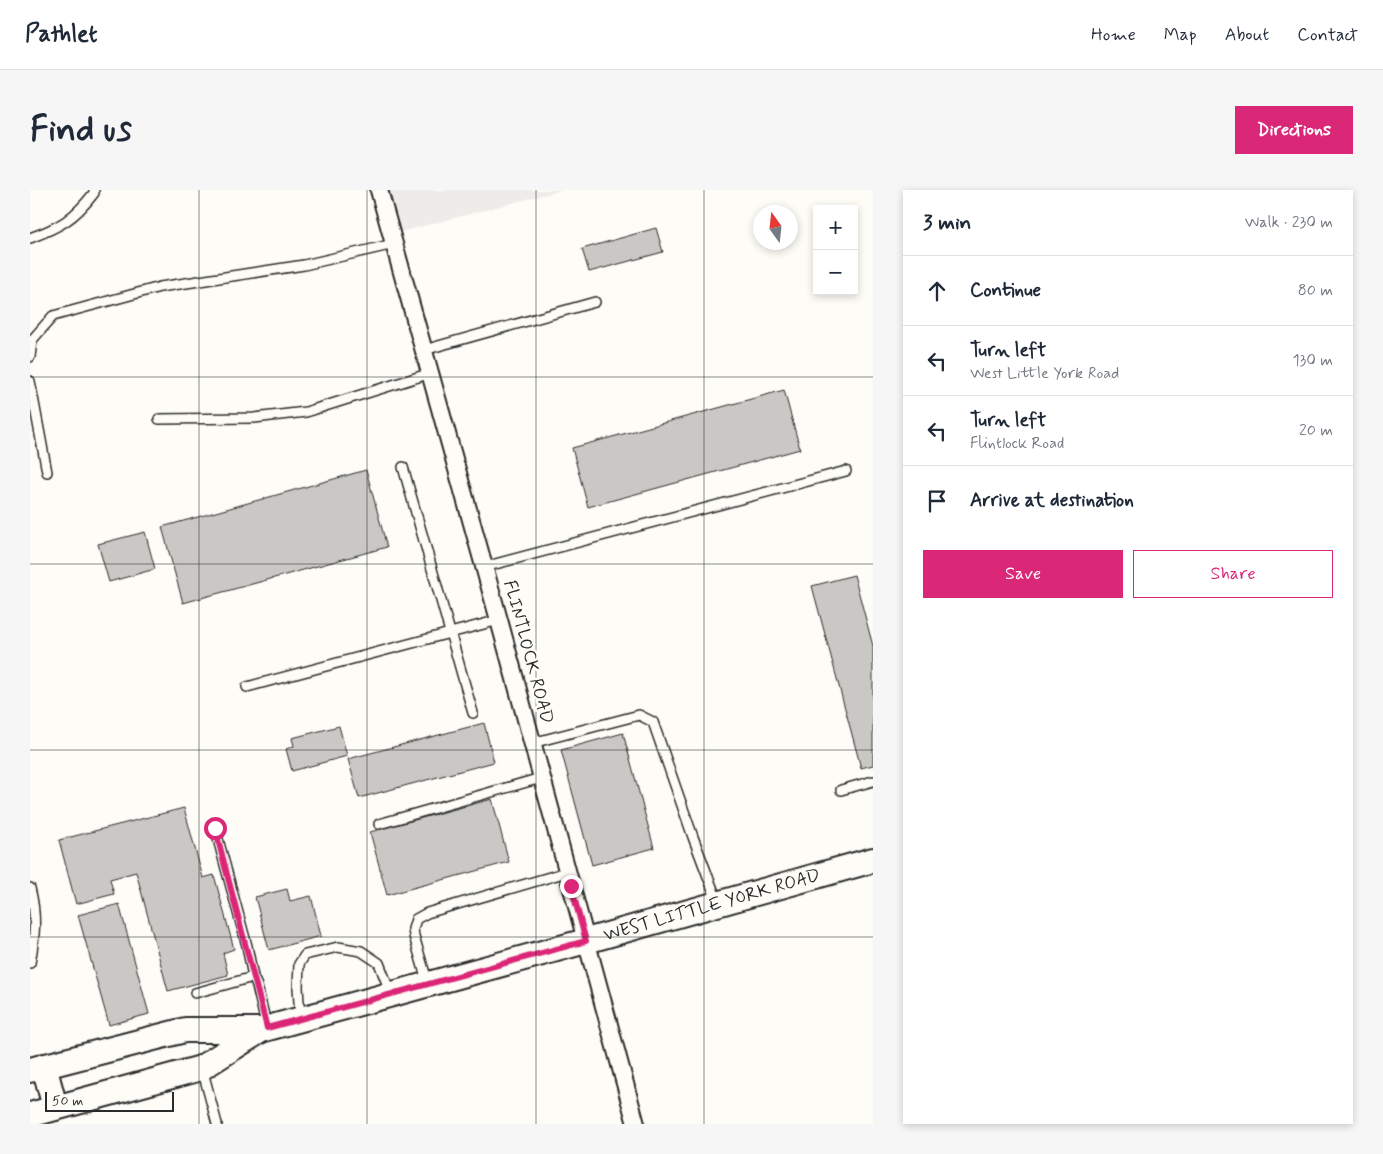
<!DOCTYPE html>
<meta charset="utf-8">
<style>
:root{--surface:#fff;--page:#f6f6f7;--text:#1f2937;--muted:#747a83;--line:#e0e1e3;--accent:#db2777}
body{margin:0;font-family:Mynerve,sans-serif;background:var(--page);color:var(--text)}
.controls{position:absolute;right:15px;top:15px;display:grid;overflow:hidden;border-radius:0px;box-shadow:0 2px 8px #0003}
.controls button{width:45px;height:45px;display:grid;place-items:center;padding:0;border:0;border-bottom:1px solid var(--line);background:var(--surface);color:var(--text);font:25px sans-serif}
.compass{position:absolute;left:723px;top:15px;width:45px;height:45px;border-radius:50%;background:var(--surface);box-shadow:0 2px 8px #0003;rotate:345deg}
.scale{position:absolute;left:15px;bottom:12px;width:129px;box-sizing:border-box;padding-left:5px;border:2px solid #2b2b2b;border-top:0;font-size:14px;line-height:18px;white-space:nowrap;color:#2b2b2b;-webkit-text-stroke:4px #fdfcf7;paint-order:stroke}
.stop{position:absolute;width:15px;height:15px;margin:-11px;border:4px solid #db2777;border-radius:50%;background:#fff}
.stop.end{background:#db2777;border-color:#fff;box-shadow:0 1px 5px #0008}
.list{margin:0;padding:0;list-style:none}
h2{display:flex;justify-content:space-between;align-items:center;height:65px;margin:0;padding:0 20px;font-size:21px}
h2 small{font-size:16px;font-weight:400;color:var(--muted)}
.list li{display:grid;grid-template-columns:32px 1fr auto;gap:15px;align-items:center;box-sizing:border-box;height:70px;padding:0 20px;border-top:1px solid var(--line)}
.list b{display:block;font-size:19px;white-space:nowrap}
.list p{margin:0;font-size:16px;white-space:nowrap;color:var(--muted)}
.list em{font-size:16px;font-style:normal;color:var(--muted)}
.actions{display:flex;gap:10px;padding:15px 20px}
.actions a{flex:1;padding:11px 0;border:1px solid var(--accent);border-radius:0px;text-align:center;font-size:18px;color:var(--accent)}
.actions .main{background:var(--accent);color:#fff}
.icon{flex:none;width:28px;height:28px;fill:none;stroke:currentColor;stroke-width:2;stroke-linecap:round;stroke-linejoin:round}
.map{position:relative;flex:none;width:843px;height:934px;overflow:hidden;border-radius:0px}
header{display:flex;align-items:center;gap:30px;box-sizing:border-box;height:70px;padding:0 25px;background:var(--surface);border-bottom:1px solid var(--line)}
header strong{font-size:24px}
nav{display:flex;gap:28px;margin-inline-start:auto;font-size:18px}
.intro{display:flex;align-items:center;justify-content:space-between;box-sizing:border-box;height:120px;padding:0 30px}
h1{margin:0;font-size:35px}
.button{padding:12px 22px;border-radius:0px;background:var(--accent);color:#fff;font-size:18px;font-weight:700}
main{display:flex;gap:30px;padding:0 30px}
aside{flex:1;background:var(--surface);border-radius:0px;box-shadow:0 2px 8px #0003}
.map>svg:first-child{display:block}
.built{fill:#edece8}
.building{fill:#c9c8c4;stroke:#2b2b2b}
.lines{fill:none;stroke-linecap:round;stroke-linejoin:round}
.lane-casing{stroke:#2b2b2b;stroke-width:12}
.street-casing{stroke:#2b2b2b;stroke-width:20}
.secondary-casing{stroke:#2b2b2b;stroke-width:28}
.lane{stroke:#fdfcf7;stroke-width:9}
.street{stroke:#fdfcf7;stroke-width:16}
.secondary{stroke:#fdfcf7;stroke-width:24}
.route{stroke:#db2777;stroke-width:6}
.grid{fill:none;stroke:#2b2b2b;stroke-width:1;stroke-opacity:0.55}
.labels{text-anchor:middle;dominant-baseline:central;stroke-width:5;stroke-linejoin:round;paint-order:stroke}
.street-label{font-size:18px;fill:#2b2b2b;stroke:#fdfcf7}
</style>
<header>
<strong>Pathlet</strong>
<nav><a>Home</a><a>Map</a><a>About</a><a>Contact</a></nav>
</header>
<div class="intro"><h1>Find us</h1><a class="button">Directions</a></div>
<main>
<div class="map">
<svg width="843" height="934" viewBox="0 0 843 934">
<rect width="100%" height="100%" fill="#fdfcf7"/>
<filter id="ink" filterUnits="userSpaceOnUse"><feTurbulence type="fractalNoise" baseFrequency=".02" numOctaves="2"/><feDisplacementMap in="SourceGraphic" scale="10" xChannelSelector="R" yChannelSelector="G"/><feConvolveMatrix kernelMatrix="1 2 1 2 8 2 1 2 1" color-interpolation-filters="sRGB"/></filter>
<g filter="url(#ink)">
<!-- built -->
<path class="built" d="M358,0h174l-162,42z"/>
<!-- building -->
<g class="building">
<path d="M626,38l7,24 -74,20 -7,-23z"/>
<path d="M754,200l16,59 -212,58 -16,-59z"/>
<path d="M336,280l21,77 -204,56 -21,-76z"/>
<path d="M115,342l10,37 -46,13 -11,-38z"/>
<path d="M824,385l19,71v119l-12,3 -49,-182z"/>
<path d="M454,533l10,39 -135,36 -11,-39z"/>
<path d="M309,536l8,30 -55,15 -6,-22 8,-3 -2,-8z"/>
<path d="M593,543l31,115 -62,17 -31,-115z"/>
<path d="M462,609l17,63 -122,33 -17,-63z"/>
<path d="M154,618l19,70 11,-3 20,74 -11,4 5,22 -60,16 -32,-119 -26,7 4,15 -38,10 -17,-64z"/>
<path d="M257,699l3,12 21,-5 10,40 -52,14 -14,-53z"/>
<path d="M89,714l30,110 -40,11 -31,-110z"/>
</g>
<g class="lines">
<defs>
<g id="lane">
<path d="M0,48c30,-11 44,-19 64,-45v-3"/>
<path d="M394,160l171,-48"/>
<path d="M0,167l2,-17 21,-24 107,-29 144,-22 90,-21"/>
<path d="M0,191l17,91"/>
<path d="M129,229l95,-1 52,-6 125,-39"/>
<path d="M373,277l70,246"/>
<path d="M454,377l362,-96"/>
<path d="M217,497l252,-67"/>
<path d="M502,553l107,-28 14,7 40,115 25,66"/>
<path d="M811,600l32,-9"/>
<path d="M349,634l162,-46"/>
<path d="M185,638l32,118 6,31"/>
<path d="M0,698c7,28 5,48 0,75"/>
<path d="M398,794l-14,-48 -1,-7 3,-10 11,-6 140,-41"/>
<path d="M165,803l58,-16 4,9 10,42"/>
<path d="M270,828l-2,-31 1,-23 6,-9 33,-8 23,4 18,12 12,31"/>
<path d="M172,878l15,56"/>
</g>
<path id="street" d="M349,0l120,430 137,504"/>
<g id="secondary">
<path d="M14,876l11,41"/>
<path id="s1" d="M0,880l155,-40h76l325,-89 287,-81"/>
<path d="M0,925l171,-47 60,-38"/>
</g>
</defs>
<!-- lane casing -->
<use href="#lane" class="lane-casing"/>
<!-- street casing -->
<use href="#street" class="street-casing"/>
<!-- secondary casing -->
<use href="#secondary" class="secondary-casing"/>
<!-- lane -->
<use href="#lane" class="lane"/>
<!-- street -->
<use href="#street" class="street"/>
<!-- secondary -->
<use href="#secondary" class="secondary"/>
</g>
</g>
<g class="lines" filter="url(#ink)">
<!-- route -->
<path class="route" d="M185,638l52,200 319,-87 -15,-55"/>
</g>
<!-- grid -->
<path class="grid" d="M169,0v934M337,0v934M506,0v934M674,0v934M0,187h843M0,374h843M0,560h843M0,747h843"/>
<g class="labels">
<!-- street labels -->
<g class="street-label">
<text transform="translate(498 462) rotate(75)">FLINTLOCK ROAD</text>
<text stroke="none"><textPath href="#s1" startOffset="704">WEST LITTLE YORK ROAD</textPath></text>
</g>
</g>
</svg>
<div class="controls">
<button>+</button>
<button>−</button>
</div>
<svg class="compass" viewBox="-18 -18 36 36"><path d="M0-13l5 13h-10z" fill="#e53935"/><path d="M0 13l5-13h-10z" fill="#747a83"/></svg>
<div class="scale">50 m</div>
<div class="stop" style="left:185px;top:638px"></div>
<div class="stop end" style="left:541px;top:696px"></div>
</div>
<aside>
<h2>3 min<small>Walk · 230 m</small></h2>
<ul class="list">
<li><svg class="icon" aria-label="ahead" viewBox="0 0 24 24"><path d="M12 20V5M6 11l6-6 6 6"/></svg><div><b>Continue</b></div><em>80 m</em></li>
<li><svg class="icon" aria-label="left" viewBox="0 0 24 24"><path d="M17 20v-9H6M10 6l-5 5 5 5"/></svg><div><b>Turn left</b><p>West Little York Road</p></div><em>130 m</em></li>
<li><svg class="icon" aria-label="left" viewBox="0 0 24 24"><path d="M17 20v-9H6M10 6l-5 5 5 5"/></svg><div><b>Turn left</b><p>Flintlock Road</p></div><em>20 m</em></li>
<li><svg class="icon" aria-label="arrive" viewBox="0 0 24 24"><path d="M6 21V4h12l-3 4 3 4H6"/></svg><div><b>Arrive at destination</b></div></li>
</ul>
<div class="actions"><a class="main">Save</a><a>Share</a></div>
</aside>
</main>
